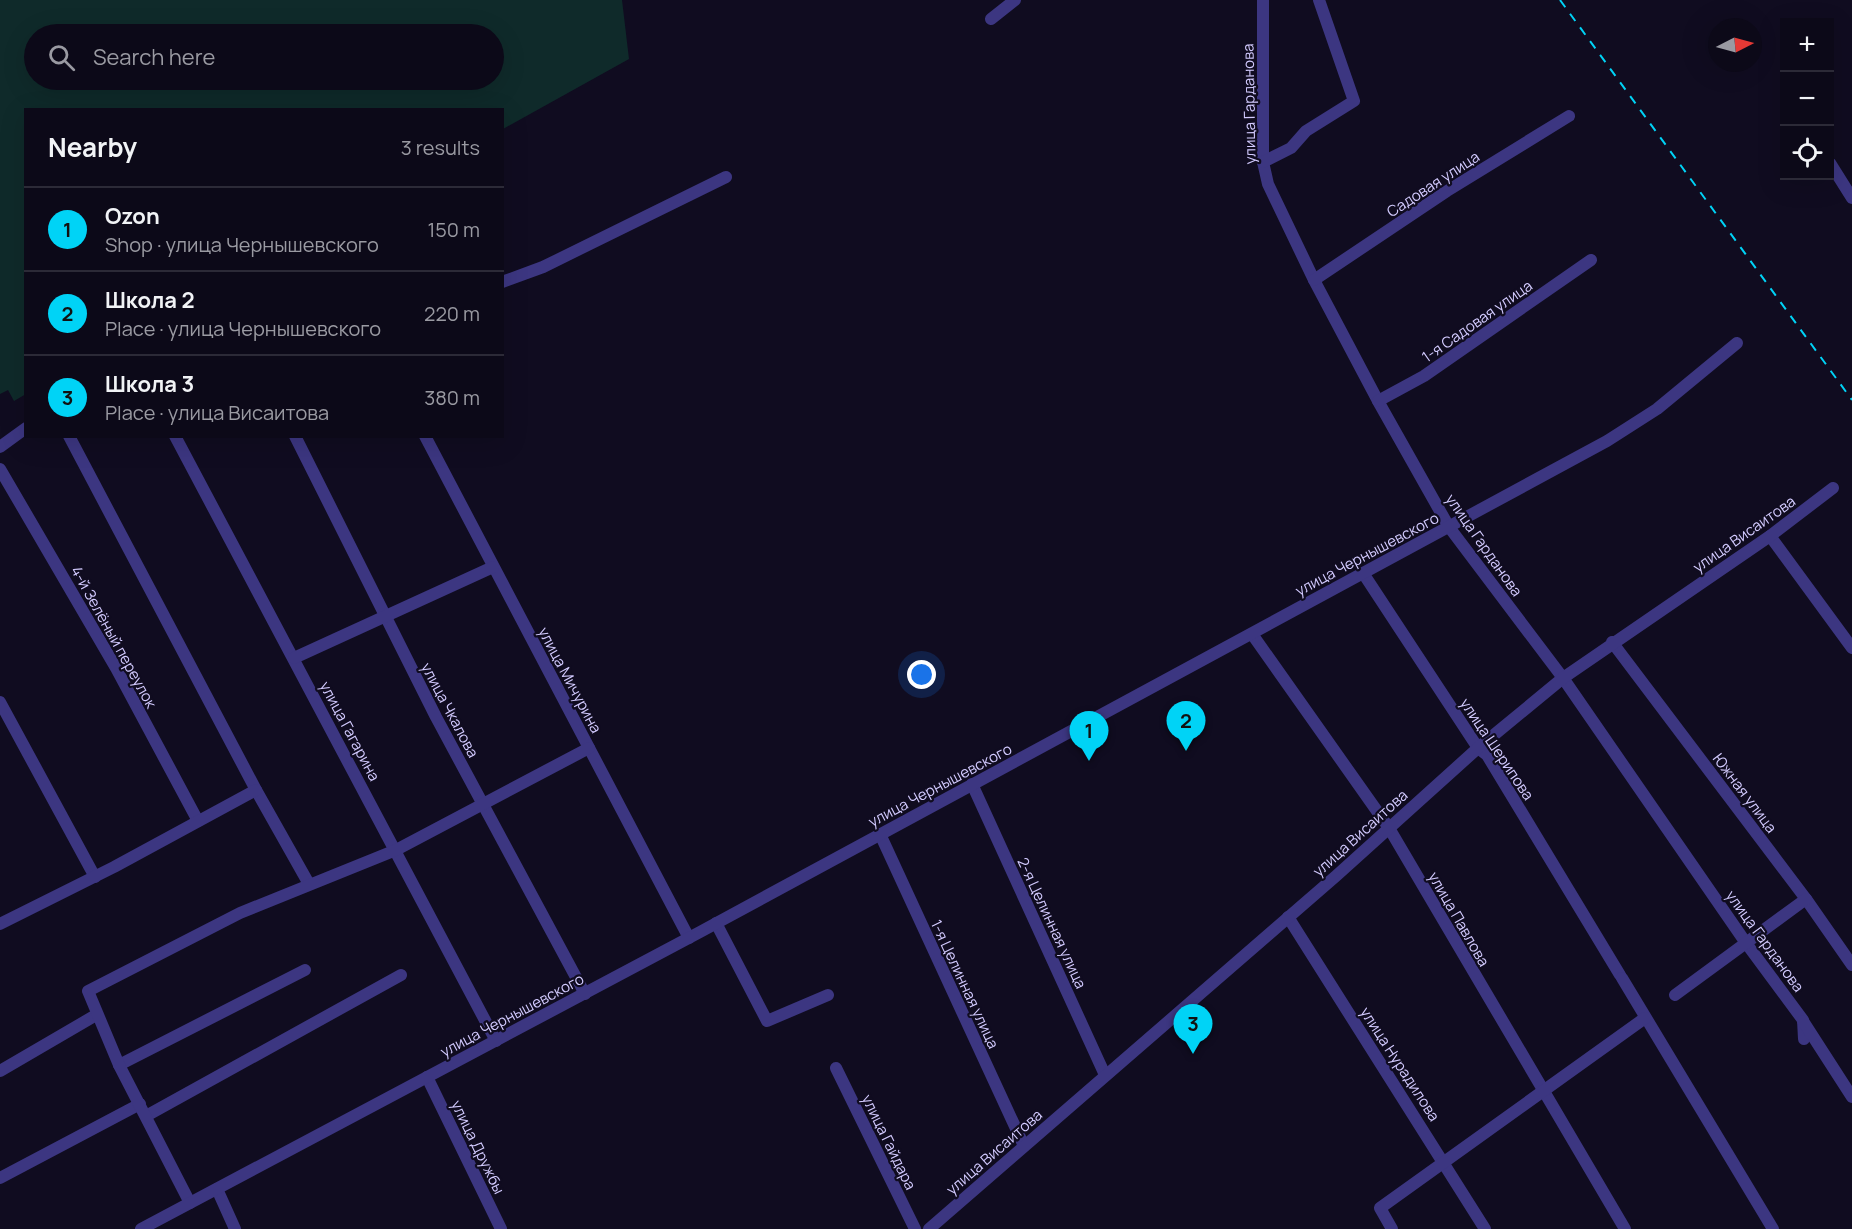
<!DOCTYPE html>
<meta charset="utf-8">
<style>
:root{--surface:#0c0918;--page:#1a1725;--text:#f1f3f6;--muted:#9a9aa2;--line:#2c2a37;--accent:#00d3f6}
body{margin:0;font-family:Manrope,sans-serif;background:var(--page);color:var(--text)}
.controls{position:absolute;right:18px;top:18px;display:grid;overflow:hidden;border-radius:0px;box-shadow:0 6px 24px #0002}
.controls button{width:54px;height:54px;display:grid;place-items:center;padding:0;border:0;border-bottom:2px solid var(--line);background:var(--surface);color:var(--text);font:30px sans-serif}
.compass{position:absolute;left:1708px;top:18px;width:54px;height:54px;border-radius:50%;background:var(--surface);box-shadow:0 6px 24px #0002;rotate:84deg}
.you{position:absolute;left:922px;top:675px;width:21px;height:21px;margin:-15px;border:4px solid #fff;border-radius:50%;background:#1a73e8;box-shadow:0 0 0 9px #1a73e833}
.badge{display:grid;place-items:center;width:39px;height:39px;border-radius:50%;background:var(--accent);color:#111;font-size:20px;font-weight:700}
.pin{position:absolute;translate:-50% -50px;filter:drop-shadow(0 2px 3px #0008)}
.pin::after{content:'';position:absolute;top:32px;width:21px;height:18px;background:inherit;clip-path:polygon(0 0,100% 0,50% 100%)}
.list{margin:0;padding:0;list-style:none}
h2{display:flex;justify-content:space-between;align-items:center;height:78px;margin:0;padding:0 24px;font-size:26px}
h2 small{font-size:20px;font-weight:400;color:var(--muted)}
.list li{display:grid;grid-template-columns:39px 1fr auto;gap:18px;align-items:center;box-sizing:border-box;height:84px;padding:0 24px;border-top:2px solid var(--line)}
.list b{display:block;font-size:22px;white-space:nowrap}
.list p{margin:0;font-size:20px;white-space:nowrap;color:var(--muted)}
.list em{font-size:20px;font-style:normal;color:var(--muted)}
.icon{flex:none;width:33px;height:33px;fill:none;stroke:currentColor;stroke-width:2;stroke-linecap:round;stroke-linejoin:round}
.map{position:relative;flex:none;width:1852px;height:1229px;overflow:hidden}
.search{position:absolute;background:var(--surface);box-shadow:0 6px 24px #0002;left:24px;top:24px;width:480px;height:66px;display:flex;align-items:center;gap:15px;box-sizing:border-box;padding:0 21px;border-radius:33px;color:var(--muted);font-size:22px}
.panel{position:absolute;background:var(--surface);box-shadow:0 6px 24px #0002;left:24px;top:108px;width:480px;height:330px;border-radius:0px}
.map>svg:first-child{display:block}
.green{fill:#0f2a2a;fill-rule:evenodd}
.lines{fill:none;stroke-linecap:round;stroke-linejoin:round}
.minor{stroke:#3c3681;stroke-width:12}
.rail{stroke:#00d3f6;stroke-width:2;stroke-dasharray:9 8;stroke-linecap:butt}
.labels{text-anchor:middle;dominant-baseline:central;stroke-width:4.5;stroke-linejoin:round;paint-order:stroke}
.street-label{font-size:15px;fill:#d3cbff;stroke:#100c20}
</style>
<div class="map">
<svg width="1852" height="1229" viewBox="0 0 1852 1229">
<rect width="100%" height="100%" fill="#100c20"/>
<!-- green -->
<path class="green" d="M0,0h622l7,59 -126,70 -1,-19h-476v284l-12,7 -6,-11 -8,4zM34,34h460v46h-460z"/>
<g class="lines">
<!-- minor -->
<g class="minor">
<path d="M1263,0v162l5,22 46,96 64,121 71,126 114,151 183,265 57,77 1,19"/>
<path d="M991,19l24,-19"/>
<path d="M1263,162l28,-14 15,-17 48,-30 -35,-101"/>
<path d="M1830,163l22,35"/>
<path d="M1314,280l133,-89 122,-75"/>
<path d="M502,282l41,-15 183,-90"/>
<path d="M1378,401l46,-25 167,-116"/>
<path d="M69,436l187,354 53,94"/>
<path d="M175,436l321,605"/>
<path d="M295,436l141,281 149,277"/>
<path d="M425,436l264,502"/>
<path d="M0,447l26,-19"/>
<path d="M0,469l116,199 82,153"/>
<path d="M1770,536l82,112"/>
<path d="M1363,573l115,175 9,7 133,220"/>
<path d="M1252,634l137,194 236,401"/>
<path d="M1612,642l194,257 46,66"/>
<path d="M294,658l199,-91"/>
<path d="M0,702l95,175"/>
<path d="M972,784l133,291"/>
<path d="M880,834l144,312"/>
<path d="M1288,917l197,312"/>
<path d="M716,923l51,98 61,-26"/>
<path d="M0,924l114,-57 142,-77"/>
<path d="M1622,978l151,251"/>
<path d="M1675,995l131,-96"/>
<path d="M1803,1021l49,76"/>
<path d="M119,1065l186,-95"/>
<path d="M836,1068l79,161"/>
<path d="M0,1071l96,-56"/>
<path d="M427,1077l74,152"/>
<path d="M146,1116l255,-141"/>
<path d="M0,1178l140,-74"/>
<path d="M217,1189l18,40"/>
<path d="M190,1203l-71,-138 -31,-74 152,-78 156,-63 193,-102"/>
<path d="M141,1229l559,-297 907,-491 50,-32 80,-66"/>
<path d="M929,1229l407,-353 142,-128 85,-70 207,-142 63,-48"/>
<path d="M1392,1229l-12,-21 265,-190"/>
</g>
<!-- rail -->
<path class="rail" d="M1560,0l292,400"/>
</g>
<g class="labels">
<!-- street labels -->
<g class="street-label">
<text transform="translate(1249 104) rotate(-91)">улица Гарданова</text>
<text transform="translate(1433 184) rotate(-33)">Садовая улица</text>
<text transform="translate(1477 321) rotate(-35)">1-я Садовая улица</text>
<text transform="translate(1744 534) rotate(-35)">улица Висаитова</text>
<text transform="translate(1484 545) rotate(55)">улица Гарданова</text>
<text transform="translate(1367 554) rotate(-28)">улица Чернышевского</text>
<text transform="translate(114 637) rotate(61)">4-й Зелёный переулок</text>
<text transform="translate(570 680) rotate(62)">улица Мичурина</text>
<text transform="translate(450 710) rotate(62)">улица Чкалова</text>
<text transform="translate(350 731) rotate(62)">улица Гагарина</text>
<text transform="translate(1497 749) rotate(56)">улица Шерипова</text>
<text transform="translate(940 785) rotate(-28)">улица Чернышевского</text>
<text transform="translate(1745 793) rotate(53)">Южная улица</text>
<text transform="translate(1360 833) rotate(-42)">улица Висаитова</text>
<text transform="translate(1459 919) rotate(60)">улица Павлова</text>
<text transform="translate(1052 923) rotate(65)">2-я Целинная улица</text>
<text transform="translate(1765 941) rotate(54)">улица Гарданова</text>
<text transform="translate(965 984) rotate(65)">1-я Целинная улица</text>
<text transform="translate(512 1015) rotate(-28)">улица Чернышевского</text>
<text transform="translate(1400 1064) rotate(57)">улица Нурадилова</text>
<text transform="translate(889 1142) rotate(64)">улица Гайдара</text>
<text transform="translate(478 1147) rotate(64)">улица Дружбы</text>
<text transform="translate(994 1152) rotate(-41)">улица Висаитова</text>
</g>
</g>
</svg>
<div class="controls">
<button>+</button>
<button>−</button>
<button><svg class="icon" aria-label="locate" viewBox="0 0 24 24"><circle cx="12" cy="12" r="6"/><path d="M12 2v4M12 18v4M2 12h4M18 12h4"/></svg></button>
</div>
<svg class="compass" viewBox="-18 -18 36 36"><path d="M0-13l5 13h-10z" fill="#e53935"/><path d="M0 13l5-13h-10z" fill="#9a9aa2"/></svg>
<div class="you"></div>
<div class="pin badge" style="left:1089px;top:761px">1</div>
<div class="pin badge" style="left:1186px;top:751px">2</div>
<div class="pin badge" style="left:1193px;top:1054px">3</div>
<div class="search"><svg class="icon" aria-label="search" viewBox="0 0 24 24"><circle cx="10" cy="10" r="6"/><path d="M15 15l6 6"/></svg>Search here</div>
<section class="panel">
<h2>Nearby<small>3 results</small></h2>
<ul class="list">
<li><span class="badge">1</span><div><b>Ozon</b><p>Shop · улица Чернышевского</p></div><em>150 m</em></li>
<li><span class="badge">2</span><div><b>Школа 2</b><p>Place · улица Чернышевского</p></div><em>220 m</em></li>
<li><span class="badge">3</span><div><b>Школа 3</b><p>Place · улица Висаитова</p></div><em>380 m</em></li>
</ul>
</section>
</div>
